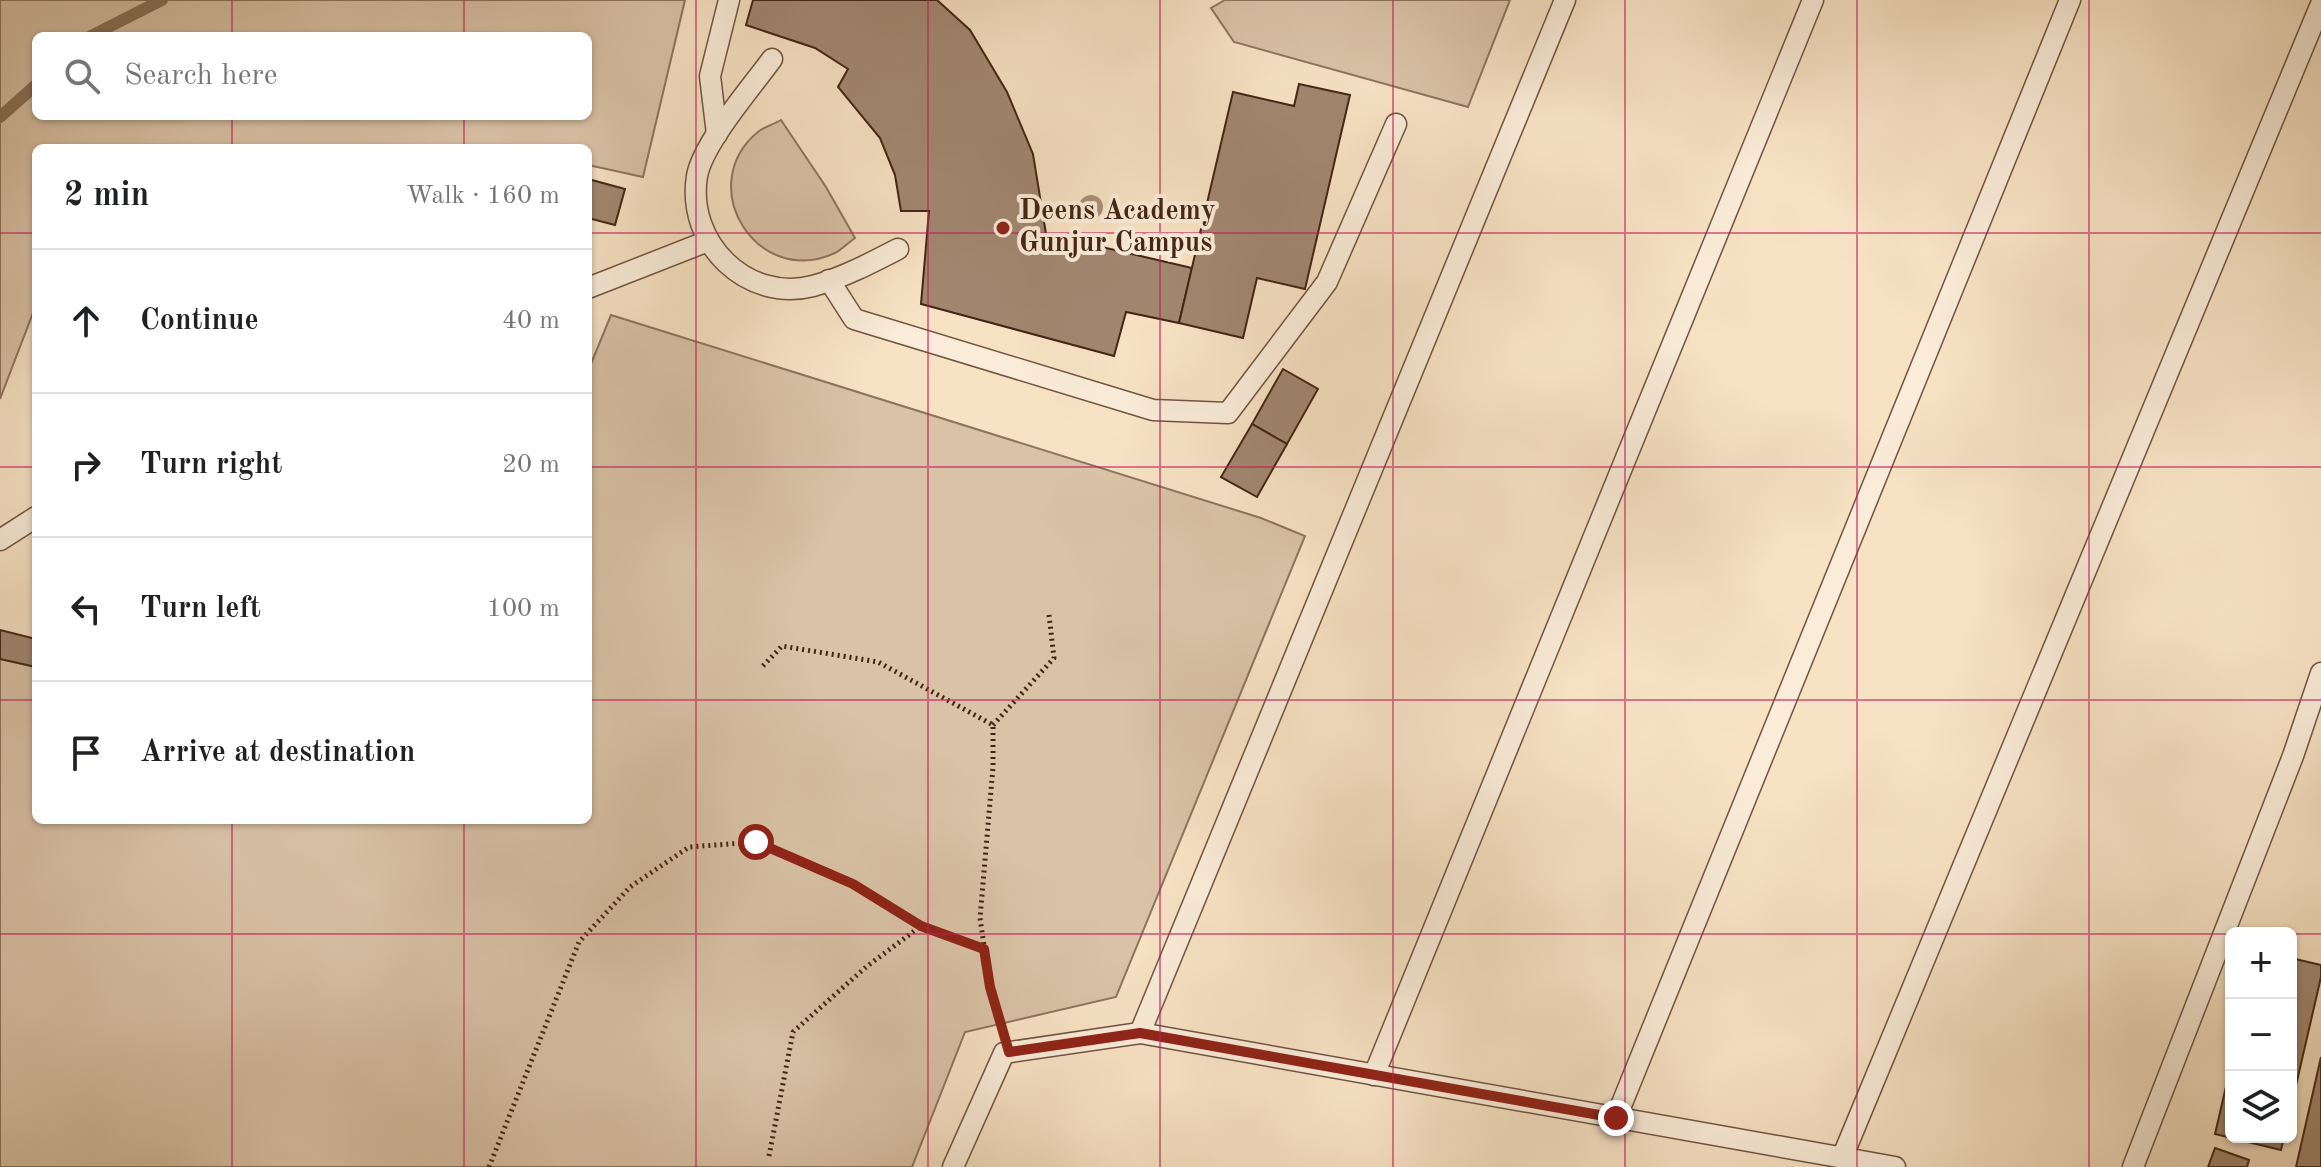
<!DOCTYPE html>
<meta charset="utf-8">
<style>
:root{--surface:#fff;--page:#f6f6f6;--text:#202124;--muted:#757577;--line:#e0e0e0}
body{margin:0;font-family:"Old Standard TT",serif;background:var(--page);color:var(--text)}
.controls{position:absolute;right:24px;bottom:24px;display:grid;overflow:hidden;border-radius:12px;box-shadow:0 2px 6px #0004}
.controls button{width:72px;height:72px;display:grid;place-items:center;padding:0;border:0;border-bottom:2px solid var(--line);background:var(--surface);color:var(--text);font:40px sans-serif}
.stop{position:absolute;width:24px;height:24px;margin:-18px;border:6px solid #8f2418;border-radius:50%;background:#fff}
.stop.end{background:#8f2418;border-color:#fff;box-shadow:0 2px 8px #0008}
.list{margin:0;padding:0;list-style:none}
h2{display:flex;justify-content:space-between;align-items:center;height:104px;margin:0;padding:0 32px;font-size:34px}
h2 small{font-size:26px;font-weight:400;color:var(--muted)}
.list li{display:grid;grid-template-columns:52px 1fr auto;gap:24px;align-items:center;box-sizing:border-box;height:144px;padding:0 32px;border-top:2px solid var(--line)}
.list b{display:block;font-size:30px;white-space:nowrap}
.list em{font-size:26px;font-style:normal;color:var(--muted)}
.icon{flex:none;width:44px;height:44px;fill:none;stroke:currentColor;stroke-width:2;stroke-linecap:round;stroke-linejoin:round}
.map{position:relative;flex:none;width:2321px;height:1167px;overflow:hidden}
.search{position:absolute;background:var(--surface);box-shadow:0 2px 6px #0004;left:32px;top:32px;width:560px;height:88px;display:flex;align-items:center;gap:20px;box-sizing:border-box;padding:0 28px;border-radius:12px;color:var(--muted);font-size:30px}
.panel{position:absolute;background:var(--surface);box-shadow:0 2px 6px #0004;left:32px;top:144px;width:560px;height:680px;border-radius:12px}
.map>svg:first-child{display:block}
.green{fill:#d9c2a6;stroke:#8e745d;stroke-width:2;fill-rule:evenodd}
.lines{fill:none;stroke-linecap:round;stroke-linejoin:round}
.stream{stroke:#8b705a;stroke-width:12}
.building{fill:#a18770;stroke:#442514;stroke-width:2}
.service-casing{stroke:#715440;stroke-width:23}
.path{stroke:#442514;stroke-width:5;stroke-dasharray:2 4;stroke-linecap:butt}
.service{stroke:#faecd9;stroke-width:20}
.tree{fill:#a99077}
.route{stroke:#8f2418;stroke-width:10}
.grid{fill:none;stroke:#c2185b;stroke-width:2;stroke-opacity:0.55}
.poi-dot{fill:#8f2418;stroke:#faecd9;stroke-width:3}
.labels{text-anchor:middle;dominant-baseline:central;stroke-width:8;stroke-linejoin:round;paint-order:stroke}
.poi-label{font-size:28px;font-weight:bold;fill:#442514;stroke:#faecd9;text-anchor:start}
</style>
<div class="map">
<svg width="2321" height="1167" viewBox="0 0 2321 1167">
<rect width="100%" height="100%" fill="#f7e2c4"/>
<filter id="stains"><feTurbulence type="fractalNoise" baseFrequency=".0025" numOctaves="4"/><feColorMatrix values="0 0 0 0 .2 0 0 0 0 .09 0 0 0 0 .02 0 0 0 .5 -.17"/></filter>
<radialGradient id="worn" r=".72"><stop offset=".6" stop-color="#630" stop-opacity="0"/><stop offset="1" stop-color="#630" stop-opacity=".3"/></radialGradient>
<!-- green -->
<g class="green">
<path d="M0,0h685l-42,177 -55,-12v-17l-86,-2v2h-466v157l-36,94zM588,36v80h-552v-80z"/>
<path d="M1225,0h285l-42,107 -234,-65 -23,-34z"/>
<path d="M781,120l45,67 29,51c-7,5 -13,11 -20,15 -78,36 -143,-68 -76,-122 6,-4 15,-7 22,-11z"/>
<path d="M611,315l650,203 44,18 -189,461 -151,35 -53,135h-912v-508l36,8v153h552v-449z"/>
</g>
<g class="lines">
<!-- stream -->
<g class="stream">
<path d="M91,36l71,-36"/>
<path d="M0,117l36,-32"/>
</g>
</g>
<!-- building -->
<g class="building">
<path d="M753,0h184l33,30 37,62 26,62 13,80 146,34 -13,55 -53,-11 -12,44 -193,-52 8,-93h-28l-6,-36 -15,-37 -42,-51 10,-18 -33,-21 -69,-23z"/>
<path d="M1299,84l51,11 -45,194 -48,-11 -14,60 -64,-15 54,-231 61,14z"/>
<path d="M588,179l37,10 -10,36 -27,-7z"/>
<path d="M1283,369l35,20 -31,55 -35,-20z"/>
<path d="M1252,424l35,20 -30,53 -36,-20z"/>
<path d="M0,630l36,9v28l-36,-8z"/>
<path d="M2291,958l30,7v12l-30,130z"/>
<path d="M2321,1057v110h-25z"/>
<path d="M2231,1065v72h53l-3,13 -66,-16z"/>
<path d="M2215,1148l34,12 -2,7h-39z"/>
</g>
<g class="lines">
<defs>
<g id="service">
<path d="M772,59c-21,29 -69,84 -75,117 -11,67 50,127 116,110 29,-8 58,-23 85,-37"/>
<path d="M717,134l-7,-58 19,-76"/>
<path d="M829,280l25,39 299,91 75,3 99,-131 69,-158"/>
<path d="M588,288l120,-47"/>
<path d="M0,540l36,-23"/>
<path d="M1140,1033l425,-1033"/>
<path d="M1374,1075l439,-1075"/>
<path d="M1616,1118l454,-1118"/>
<path d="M1842,1158l479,-1154"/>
<path d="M953,1167l51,-114 136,-20 755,134"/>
<path d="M2133,1167l160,-411 28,-83"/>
</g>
</defs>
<!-- service casing -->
<use href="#service" class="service-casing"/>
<!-- path -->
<g class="path">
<path d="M763,666l19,-20 96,16 115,63v42l-13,151 10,69 11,37"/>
<path d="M993,725l61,-67 -5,-43"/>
<path d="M769,1156l24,-124 73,-65 55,-41"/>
<path d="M489,1167l90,-225 51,-55 59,-40 67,-5 97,42 68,42 63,23"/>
</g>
<!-- service -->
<use href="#service" class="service"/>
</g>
<!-- trees -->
<circle class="tree" cx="1091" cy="207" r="12"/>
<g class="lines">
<!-- route -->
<path class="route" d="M756,842l97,42 68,42 63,23 6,38 19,65 131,-19 476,85"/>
</g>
<!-- grid -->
<path class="grid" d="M232,0v36M464,0v36M696,0v1167M928,0v1167M1160,0v1167M1393,0v1167M1625,0v1167M1857,0v1167M2089,0v1167M232,116v32M464,116v32M0,233h36M588,233h1733M0,467h36M588,467h1733M0,700h36M588,700h1733M232,820v347M464,820v347M0,934h2231M2291,934h30"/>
<!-- markers -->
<circle class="poi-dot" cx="1003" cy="228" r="8"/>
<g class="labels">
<!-- poi labels -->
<g class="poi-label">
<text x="1019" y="212">Deens Academy<tspan x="1019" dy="32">Gunjur Campus</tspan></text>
</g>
</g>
<rect width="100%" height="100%" filter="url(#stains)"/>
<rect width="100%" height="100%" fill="url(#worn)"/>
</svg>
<div class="controls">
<button>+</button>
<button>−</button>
<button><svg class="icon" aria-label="layers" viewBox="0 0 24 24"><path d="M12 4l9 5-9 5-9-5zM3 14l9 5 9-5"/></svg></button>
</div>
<div class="stop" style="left:756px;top:842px"></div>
<div class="stop end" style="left:1616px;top:1118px"></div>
<div class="search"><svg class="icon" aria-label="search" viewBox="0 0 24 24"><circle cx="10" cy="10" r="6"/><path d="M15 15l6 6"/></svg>Search here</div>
<section class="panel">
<h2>2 min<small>Walk · 160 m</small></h2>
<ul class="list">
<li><svg class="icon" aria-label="ahead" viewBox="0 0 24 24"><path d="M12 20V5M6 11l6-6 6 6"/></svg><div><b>Continue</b></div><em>40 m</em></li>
<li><svg class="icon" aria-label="right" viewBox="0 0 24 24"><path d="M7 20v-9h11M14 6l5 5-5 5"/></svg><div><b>Turn right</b></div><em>20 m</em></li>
<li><svg class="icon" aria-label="left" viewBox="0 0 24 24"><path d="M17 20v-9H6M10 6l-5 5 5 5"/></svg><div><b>Turn left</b></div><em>100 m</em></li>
<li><svg class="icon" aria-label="arrive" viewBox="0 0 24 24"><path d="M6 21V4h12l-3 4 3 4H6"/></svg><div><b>Arrive at destination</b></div></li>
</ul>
</section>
</div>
